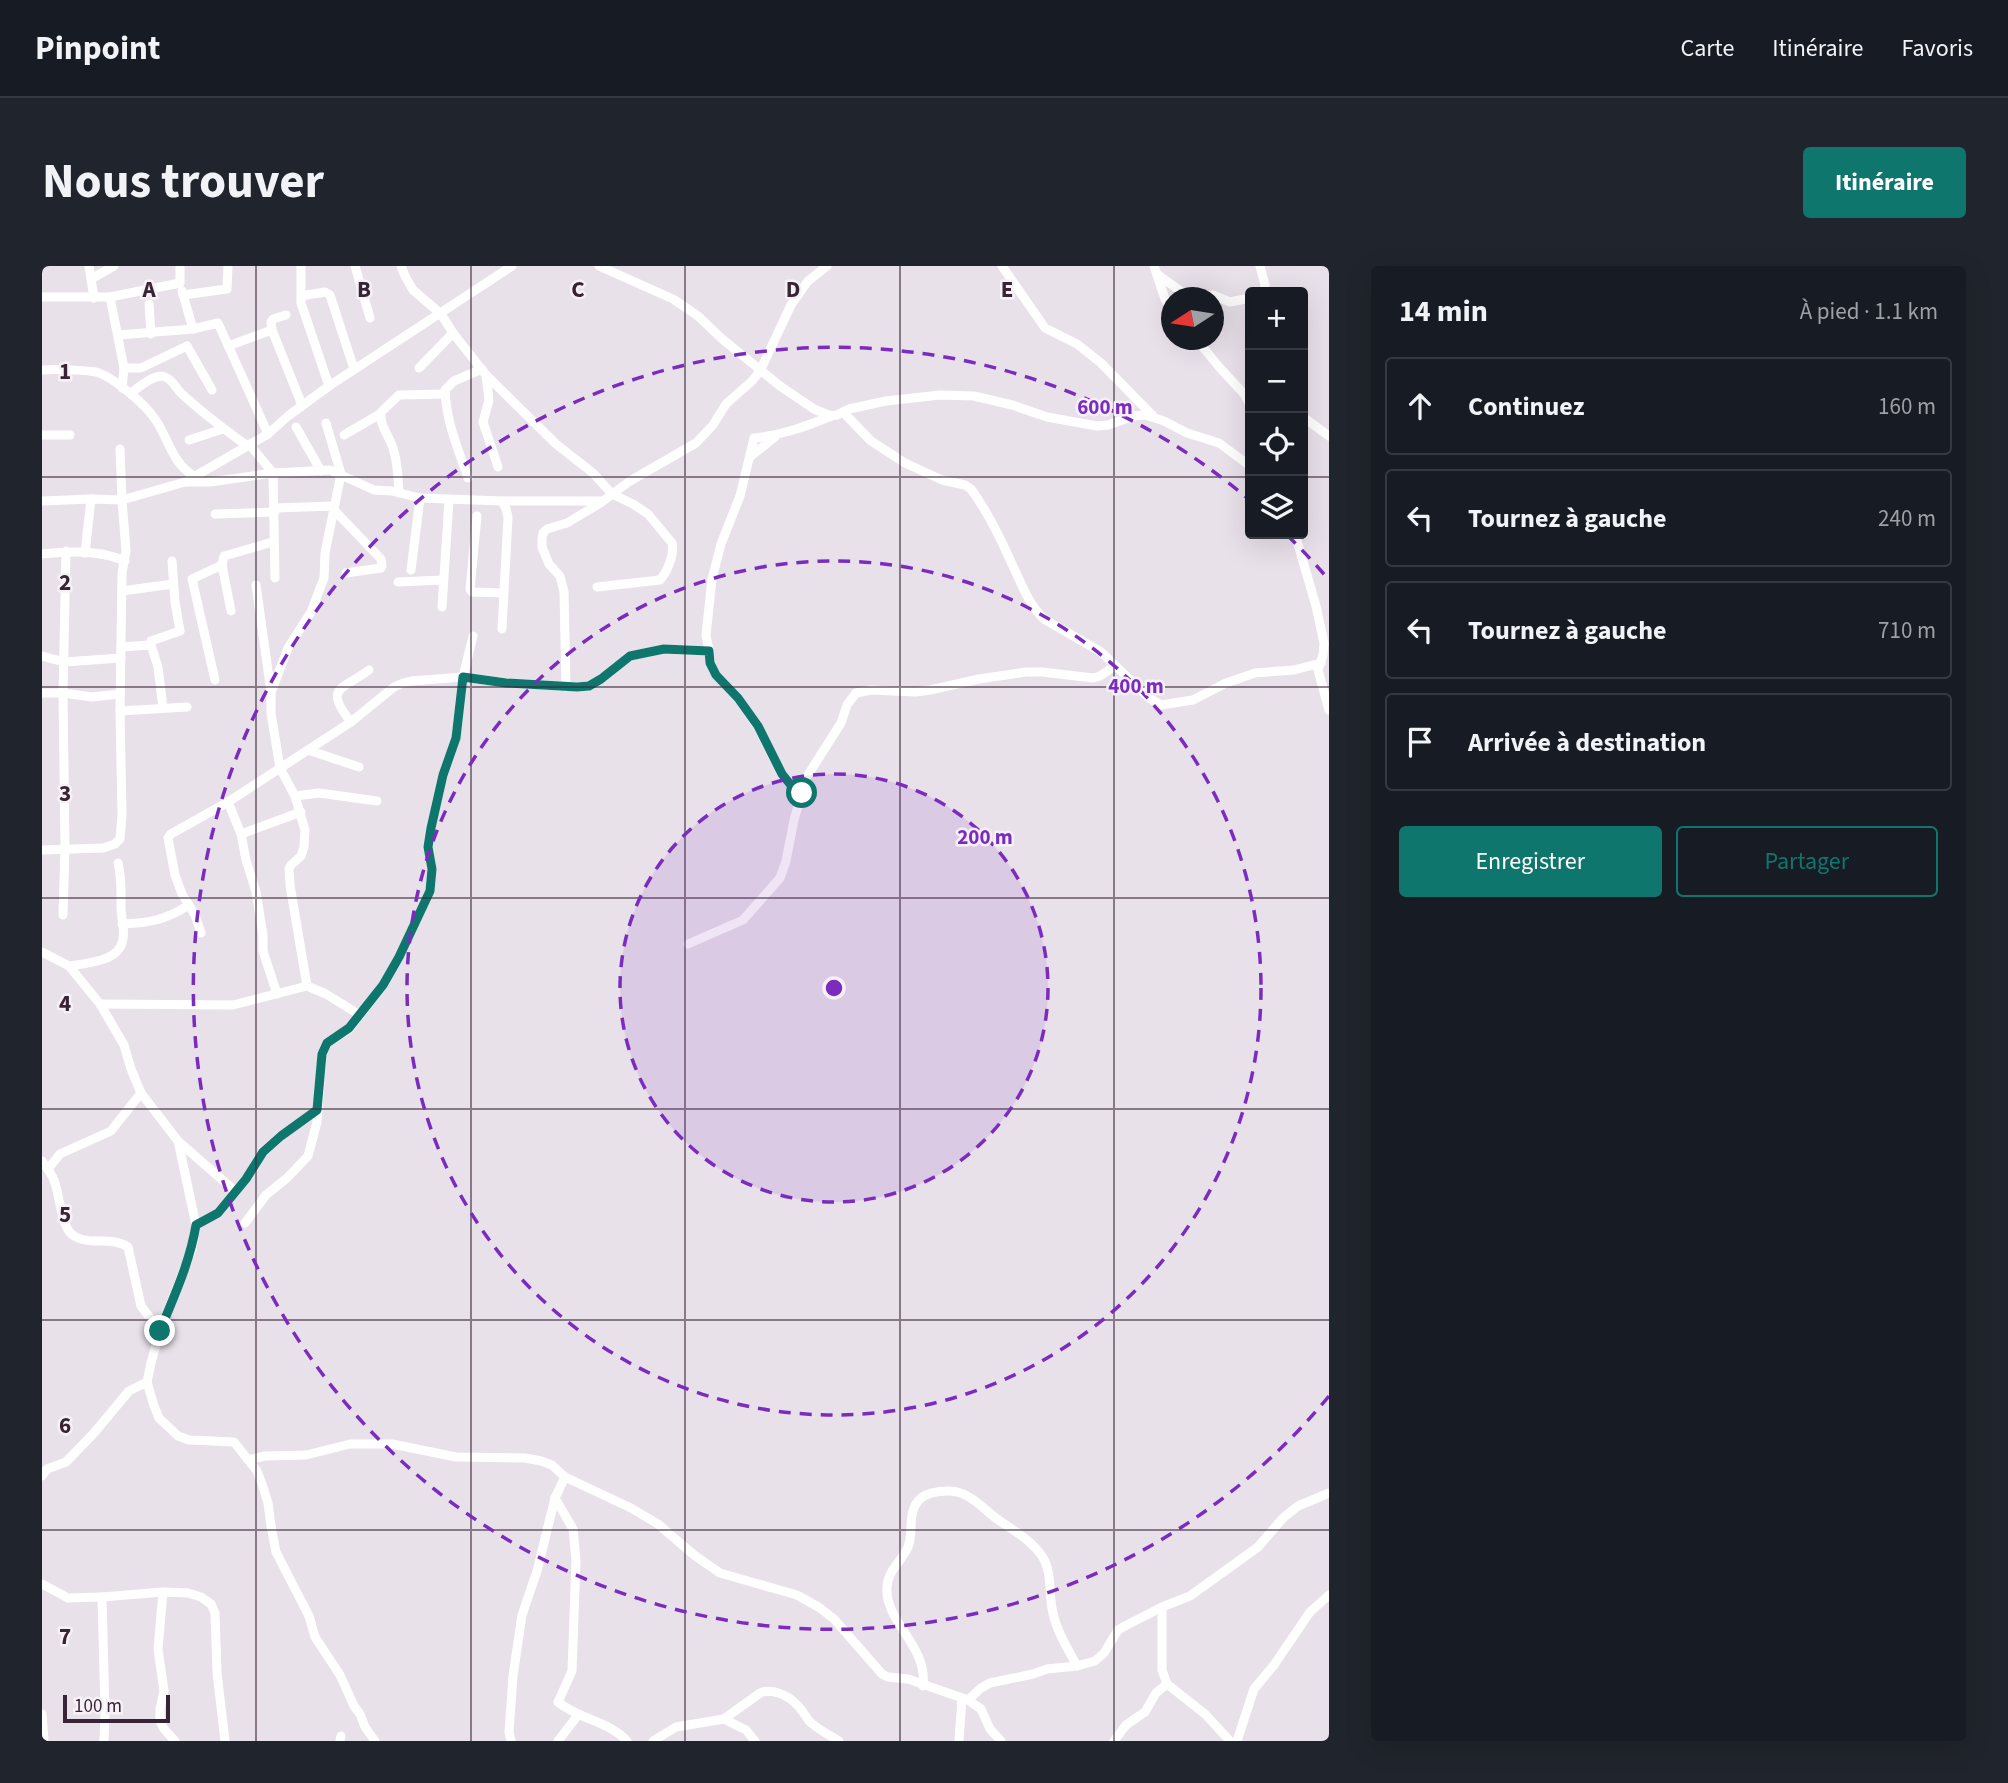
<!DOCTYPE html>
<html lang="fr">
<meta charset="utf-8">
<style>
:root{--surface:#171b24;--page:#20242c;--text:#f1f3f6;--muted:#9ea1a6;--line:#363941;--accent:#0f766e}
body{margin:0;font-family:"Source Sans 3",sans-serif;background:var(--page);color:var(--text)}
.controls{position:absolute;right:21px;top:21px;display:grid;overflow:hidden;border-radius:7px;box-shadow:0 7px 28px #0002}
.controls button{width:63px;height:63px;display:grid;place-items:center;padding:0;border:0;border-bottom:2px solid var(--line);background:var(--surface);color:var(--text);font:35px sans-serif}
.compass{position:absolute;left:1119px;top:21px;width:63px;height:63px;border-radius:50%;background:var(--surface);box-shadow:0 7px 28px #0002;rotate:258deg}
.scale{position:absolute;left:21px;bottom:18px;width:107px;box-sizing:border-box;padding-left:7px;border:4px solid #382435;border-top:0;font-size:19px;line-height:24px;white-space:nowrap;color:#382435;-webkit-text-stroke:5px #f6f1f7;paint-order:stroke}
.stop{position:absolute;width:21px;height:21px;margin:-16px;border:5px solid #0f766e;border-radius:50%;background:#fff}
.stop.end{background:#0f766e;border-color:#fff;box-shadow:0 2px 7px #0008}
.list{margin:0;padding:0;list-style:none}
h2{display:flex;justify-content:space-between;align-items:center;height:91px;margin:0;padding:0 28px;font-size:30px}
h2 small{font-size:23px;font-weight:400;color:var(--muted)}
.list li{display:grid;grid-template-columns:46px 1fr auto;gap:21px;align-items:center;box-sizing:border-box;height:98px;margin:0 14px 14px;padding:0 14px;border:2px solid var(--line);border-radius:7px}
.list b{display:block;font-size:26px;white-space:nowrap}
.list em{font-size:23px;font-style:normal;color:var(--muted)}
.actions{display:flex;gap:14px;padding:21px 28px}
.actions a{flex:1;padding:16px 0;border:2px solid var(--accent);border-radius:7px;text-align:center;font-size:24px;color:var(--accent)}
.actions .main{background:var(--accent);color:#fff}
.icon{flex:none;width:38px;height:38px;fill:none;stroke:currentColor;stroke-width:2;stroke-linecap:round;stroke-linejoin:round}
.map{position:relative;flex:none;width:1287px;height:1475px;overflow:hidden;border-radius:7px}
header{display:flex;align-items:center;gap:42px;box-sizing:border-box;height:98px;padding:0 35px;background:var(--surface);border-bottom:2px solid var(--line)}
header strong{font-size:33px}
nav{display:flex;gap:38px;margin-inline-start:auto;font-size:24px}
.intro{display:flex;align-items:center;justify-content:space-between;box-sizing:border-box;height:168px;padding:0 42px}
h1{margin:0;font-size:49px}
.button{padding:18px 32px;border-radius:7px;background:var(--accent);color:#fff;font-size:24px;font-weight:700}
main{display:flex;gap:42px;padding:0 42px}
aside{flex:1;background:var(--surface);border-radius:7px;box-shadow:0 7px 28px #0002}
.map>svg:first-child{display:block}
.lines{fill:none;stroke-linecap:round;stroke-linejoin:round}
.minor{stroke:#fff;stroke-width:9}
.route{stroke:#0f766e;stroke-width:9}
.grid{fill:none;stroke:#382435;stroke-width:2;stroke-opacity:0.55}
.ring{fill:none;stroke:#7b2cbf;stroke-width:3.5;stroke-dasharray:12 9}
.grid-label{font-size:23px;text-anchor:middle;font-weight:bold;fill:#382435;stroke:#f6f1f7;stroke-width:5;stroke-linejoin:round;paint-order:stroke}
.centre{fill:#7b2cbf;stroke:#f6f1f7;stroke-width:3.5}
.ring-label{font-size:21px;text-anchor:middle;font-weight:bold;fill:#7b2cbf;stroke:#f6f1f7;stroke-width:5;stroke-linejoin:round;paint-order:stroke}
</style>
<header>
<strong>Pinpoint</strong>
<nav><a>Carte</a><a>Itinéraire</a><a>Favoris</a></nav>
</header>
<div class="intro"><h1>Nous trouver</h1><a class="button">Itinéraire</a></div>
<main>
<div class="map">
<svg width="1287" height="1475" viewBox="0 0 1287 1475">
<rect width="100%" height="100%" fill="#e9e1ea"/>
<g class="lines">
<!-- minor -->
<g class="minor">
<path d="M47,0l5,32"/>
<path d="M259,0v37l28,83"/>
<path d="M313,0l15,52"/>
<path d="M359,0l4,10 8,14 28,24 12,19 33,42 3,25 -6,22 15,45"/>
<path d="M557,0l74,33 25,17 23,22 59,48 34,23 17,7 6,-1 12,-6 37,-8 54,-6 34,1 38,9 35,12 50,9 11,-1 26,-9 11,-1 19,6 23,12 32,10 31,23"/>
<path d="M960,0l43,62 32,16 24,19 52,53"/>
<path d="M1112,0l11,33 6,9"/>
<path d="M1218,0l5,19 -1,7"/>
<path d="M1116,9l28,20 11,2 16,-2 17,7 20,-4"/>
<path d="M49,13l23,-13"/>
<path d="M140,25l11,38"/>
<path d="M141,29l44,-6 1,-23"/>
<path d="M259,30l24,-4 5,3 24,74"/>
<path d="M0,31h68l70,-14v-17"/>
<path d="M68,31l14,71 -2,20"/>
<path d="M107,38l2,30"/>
<path d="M244,49l-13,4 -2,3 1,8 30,75"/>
<path d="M76,69l75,-6 25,-6 50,111"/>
<path d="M1155,74l23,28 25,27 5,10"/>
<path d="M186,80l44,-16"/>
<path d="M82,102h17l46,-22 25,44"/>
<path d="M377,102l34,-35"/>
<path d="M0,104c11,-1 44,0 54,2 16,4 50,33 59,47 14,20 16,43 39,57"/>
<path d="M444,109l70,69 37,29 19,21 21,10 15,10 24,29c3,11 -5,29 -12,37l-63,7"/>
<path d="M89,127c8,-6 24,-20 34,-16 7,2 11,11 16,16 20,19 43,36 65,52"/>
<path d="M801,146l28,29 34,22 37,17 23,5 6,4c16,22 29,48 40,73 10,20 17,42 33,57l57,33 48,46 12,7 32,-5 33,-17 29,-10 39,-3 27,-7"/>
<path d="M1261,151l26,19"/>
<path d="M254,161l25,44"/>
<path d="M0,169h28"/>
<path d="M302,169l36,-21"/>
<path d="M147,174l34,-11"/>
<path d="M207,178l24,29 57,-3 44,20 18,1 28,7 82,3 4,8 2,8 -6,112"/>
<path d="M709,190l24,-19"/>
<path d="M426,212c-10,-29 -22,-57 -23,-88l9,-9 28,-12"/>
<path d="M144,216h24l63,-9 2,105"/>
<path d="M357,227c-1,-15 -1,-30 -6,-45 -4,-12 -14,-24 -12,-36l18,-17 46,-1"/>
<path d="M0,235l49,-2 31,1 63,-18 83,-48 20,-18 41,-30 183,-120"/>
<path d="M460,235h101l27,-20 66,-38 17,-18 13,-21 26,-23 8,-10 31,-66 17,-24 19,-15"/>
<path d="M233,242l59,-2"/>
<path d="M292,244l47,49 1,7 -1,2 -35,5"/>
<path d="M173,248l60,-2"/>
<path d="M435,250l-7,73 2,3 31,1"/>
<path d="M1253,268l21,72 8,37 -1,12 -5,15 11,40"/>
<path d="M43,287l6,-54"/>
<path d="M0,288c25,-3 59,-4 83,7"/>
<path d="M369,304l9,-72"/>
<path d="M356,316l45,-2"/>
<path d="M214,319l15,107v21l9,55 15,28 10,34 -1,17 -3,9 -10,9 -2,4 1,16 17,101"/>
<path d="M80,325l51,-7"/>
<path d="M400,341l7,-107"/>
<path d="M189,345l-9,-46 2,-9 49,-14"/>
<path d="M109,379v-4l29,-10 -5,-29 -3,-41"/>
<path d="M79,381l30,-2 7,22 5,41"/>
<path d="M0,390l22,6 57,-4"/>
<path d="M173,414l-23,-101 30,-14"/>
<path d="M524,421l-2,-95 -4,-16 -11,-12 -7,-17v-8l1,-6 4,-4 20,-6 35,-21"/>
<path d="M230,424l16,-42 23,-36 13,-34 1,-25 16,-79 -15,-51"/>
<path d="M0,427h21l29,4 28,-3"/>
<path d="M78,445l67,-4"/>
<path d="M309,456c-28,-35 -9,-32 18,-52"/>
<path d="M266,484l51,17"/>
<path d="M760,527l-12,-9 -8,-10 -24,-47 -20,-29 -22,-23 -6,-12 -1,-12 -3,-16 6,-56 9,-35 19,-48 14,-58c28,-3 51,-11 77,-22"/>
<path d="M253,530l24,-3 58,8"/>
<path d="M186,536l13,32 5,26 10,32 7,43v16l14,43"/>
<path d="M199,568l60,-22"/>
<path d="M0,584l61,-2 12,-4 5,-5 2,-24 -2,-104 2,-138 4,-22 -4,-51 -2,-51"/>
<path d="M21,649l2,-67 -2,-155 3,-142"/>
<path d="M80,658c28,-1 43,-4 67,-19"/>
<path d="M159,667l-6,-18 -13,-21 -7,-19 -7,-37 3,-4 57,-32 123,-80 43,-35 9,-4 8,-2 52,-4 43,6 71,4 12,-1 12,-7 29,-23 34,-7 45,2"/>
<path d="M646,678l55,-24 37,-42 6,-17 8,-41 12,-42 35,-55 6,-18 9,-12 15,-3 45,2 14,-2 49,-11 47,-7h16l51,6 7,-2 15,-10"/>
<path d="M0,686l27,14 31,38 24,41 7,24 10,24 37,48 18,84 -4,24 -32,82 -9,32 -4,19 7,24 5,12 19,18 11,4 45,2 23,29 5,13 6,19 3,23 5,26 33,64 6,21 25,38 14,31 6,8 5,13 10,14"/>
<path d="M27,700c18,-3 51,-4 54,-27 2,-10 -2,-22 -2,-32 0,-15 1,-29 -3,-44"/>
<path d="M58,738l133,1 74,-19 19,8 34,21"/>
<path d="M137,876l56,49"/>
<path d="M0,895c4,6 9,12 12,19 6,15 7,49 20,56 16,10 38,0 54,11l13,59 19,25"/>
<path d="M6,903l12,-15 51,-23 30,-38"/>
<path d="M203,957l21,-28 21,-17 21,-22 9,-34 5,-68 5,-11 22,-14 34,-44 16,-28 31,-66 2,-22 -4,-22 3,-19 12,-53 13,-37 7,-61 10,-41"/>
<path d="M154,959l22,-12 28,-34 17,-27 18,-16 36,-26"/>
<path d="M206,1194l17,-4 41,-1 44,-11h42l64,13 69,1 16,3 11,4 13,12 66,31 27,16 36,31 26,18 77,22 23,13 14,11 48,55 6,3 20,2 60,21 13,9 9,20 11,12"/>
<path d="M0,1210l5,-7 19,-7 28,-29 35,-42 18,-9"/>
<path d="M513,1232l18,31 3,31 -4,111 -14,31c20,17 51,19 69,39"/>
<path d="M0,1318l26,14 34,-1 3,116 -1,28"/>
<path d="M121,1326l-5,57 6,42 -4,18v12l4,8 11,12"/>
<path d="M60,1331l61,-5 25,1 13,4 10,7 4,9 2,60 8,68"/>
<path d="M1120,1341v63l5,14 38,30 25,27"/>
<path d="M881,1420c5,-40 -38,-64 -36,-98 0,-17 15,-27 21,-41 6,-15 -1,-32 10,-46 9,-11 34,-12 45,-7 13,5 23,17 34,25 17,12 33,20 45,37 11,17 6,38 11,57 4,19 15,36 24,53"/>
<path d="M926,1434l13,-12 9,-5 43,-9 14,-5 30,-3 18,-5 9,-8 14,-23 7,-4 37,-19 28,-11 68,-49 25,-29 15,-12 31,-13"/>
<path d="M0,1448l2,27"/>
<path d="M682,1453l36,-26c11,-5 28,2 36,11 6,5 9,12 14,18 9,8 19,13 29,19"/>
<path d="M298,1475l1,-5"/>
<path d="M469,1475l-2,-9 4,-56 9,-61 15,-44 18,-73 10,-21"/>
<path d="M516,1475l20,-26"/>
<path d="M611,1475l23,-14 48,-8 22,11 9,11"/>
<path d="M917,1475l3,-43"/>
<path d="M1072,1475l12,-16 19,-13 11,-19 11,-9"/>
<path d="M1195,1475l17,-52 20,-24 36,-53 19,-17"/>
</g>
</g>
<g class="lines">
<!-- route -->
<path class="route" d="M118,1065c14,-35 30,-69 36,-106l22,-12 28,-34 17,-27 18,-16 36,-26 5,-56 5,-11 22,-15 34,-43 16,-28 31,-66 2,-22 -4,-22 3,-19 12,-53 13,-37 7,-61 43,6 71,4 12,-1 12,-7 29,-23 34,-7 45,2 1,12 6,12 22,23 20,28 24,48 8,10 12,9"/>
</g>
<!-- grid -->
<path class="grid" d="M214,0v1475M429,0v1475M643,0v1475M858,0v1475M1072,0v1475M0,211h1208M1261,211h26M0,421h1287M0,632h1287M0,843h1287M0,1054h1287M0,1264h1287"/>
<!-- distance rings -->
<circle cx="792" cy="722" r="214" fill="#7b2cbf" fill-opacity=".12"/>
<g class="ring">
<circle cx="792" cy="722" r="214"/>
<circle cx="792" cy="722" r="427"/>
<path d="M1287 1130A641 641 0 1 1 1204 231M1245 269A641 641 0 0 1 1287 314"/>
</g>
<g class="grid-label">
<text x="107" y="31">A</text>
<text x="322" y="31">B</text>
<text x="536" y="31">C</text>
<text x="751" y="31">D</text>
<text x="965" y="31">E</text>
<text x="23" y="113">1</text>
<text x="23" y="324">2</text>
<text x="23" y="535">3</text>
<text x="23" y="745">4</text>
<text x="23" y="956">5</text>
<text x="23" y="1167">6</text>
<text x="23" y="1378">7</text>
</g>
<circle cx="792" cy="722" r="10" class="centre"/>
<g class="ring-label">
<text x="1063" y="148">600 m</text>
<text x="1094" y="427">400 m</text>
<text x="943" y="578">200 m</text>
</g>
</svg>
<div class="controls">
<button>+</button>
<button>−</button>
<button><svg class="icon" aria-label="locate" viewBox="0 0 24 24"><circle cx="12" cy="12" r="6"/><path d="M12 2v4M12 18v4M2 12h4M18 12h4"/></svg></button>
<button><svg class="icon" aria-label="layers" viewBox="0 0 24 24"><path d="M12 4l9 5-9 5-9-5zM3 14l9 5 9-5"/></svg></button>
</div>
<svg class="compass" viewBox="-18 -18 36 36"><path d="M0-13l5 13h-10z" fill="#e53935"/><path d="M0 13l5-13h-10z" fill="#9ea1a6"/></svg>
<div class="scale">100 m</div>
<div class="stop" style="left:760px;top:527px"></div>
<div class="stop end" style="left:118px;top:1065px"></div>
</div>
<aside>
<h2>14 min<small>À pied · 1.1 km</small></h2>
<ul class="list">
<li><svg class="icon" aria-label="ahead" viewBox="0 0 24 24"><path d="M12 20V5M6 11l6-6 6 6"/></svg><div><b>Continuez</b></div><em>160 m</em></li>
<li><svg class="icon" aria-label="left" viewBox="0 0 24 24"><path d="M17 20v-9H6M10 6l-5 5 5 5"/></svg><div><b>Tournez à gauche</b></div><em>240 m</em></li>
<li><svg class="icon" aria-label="left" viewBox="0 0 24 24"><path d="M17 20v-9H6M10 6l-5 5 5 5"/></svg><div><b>Tournez à gauche</b></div><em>710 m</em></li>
<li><svg class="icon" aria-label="arrive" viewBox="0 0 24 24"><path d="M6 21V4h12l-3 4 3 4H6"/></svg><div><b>Arrivée à destination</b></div></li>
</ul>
<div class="actions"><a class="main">Enregistrer</a><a>Partager</a></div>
</aside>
</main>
